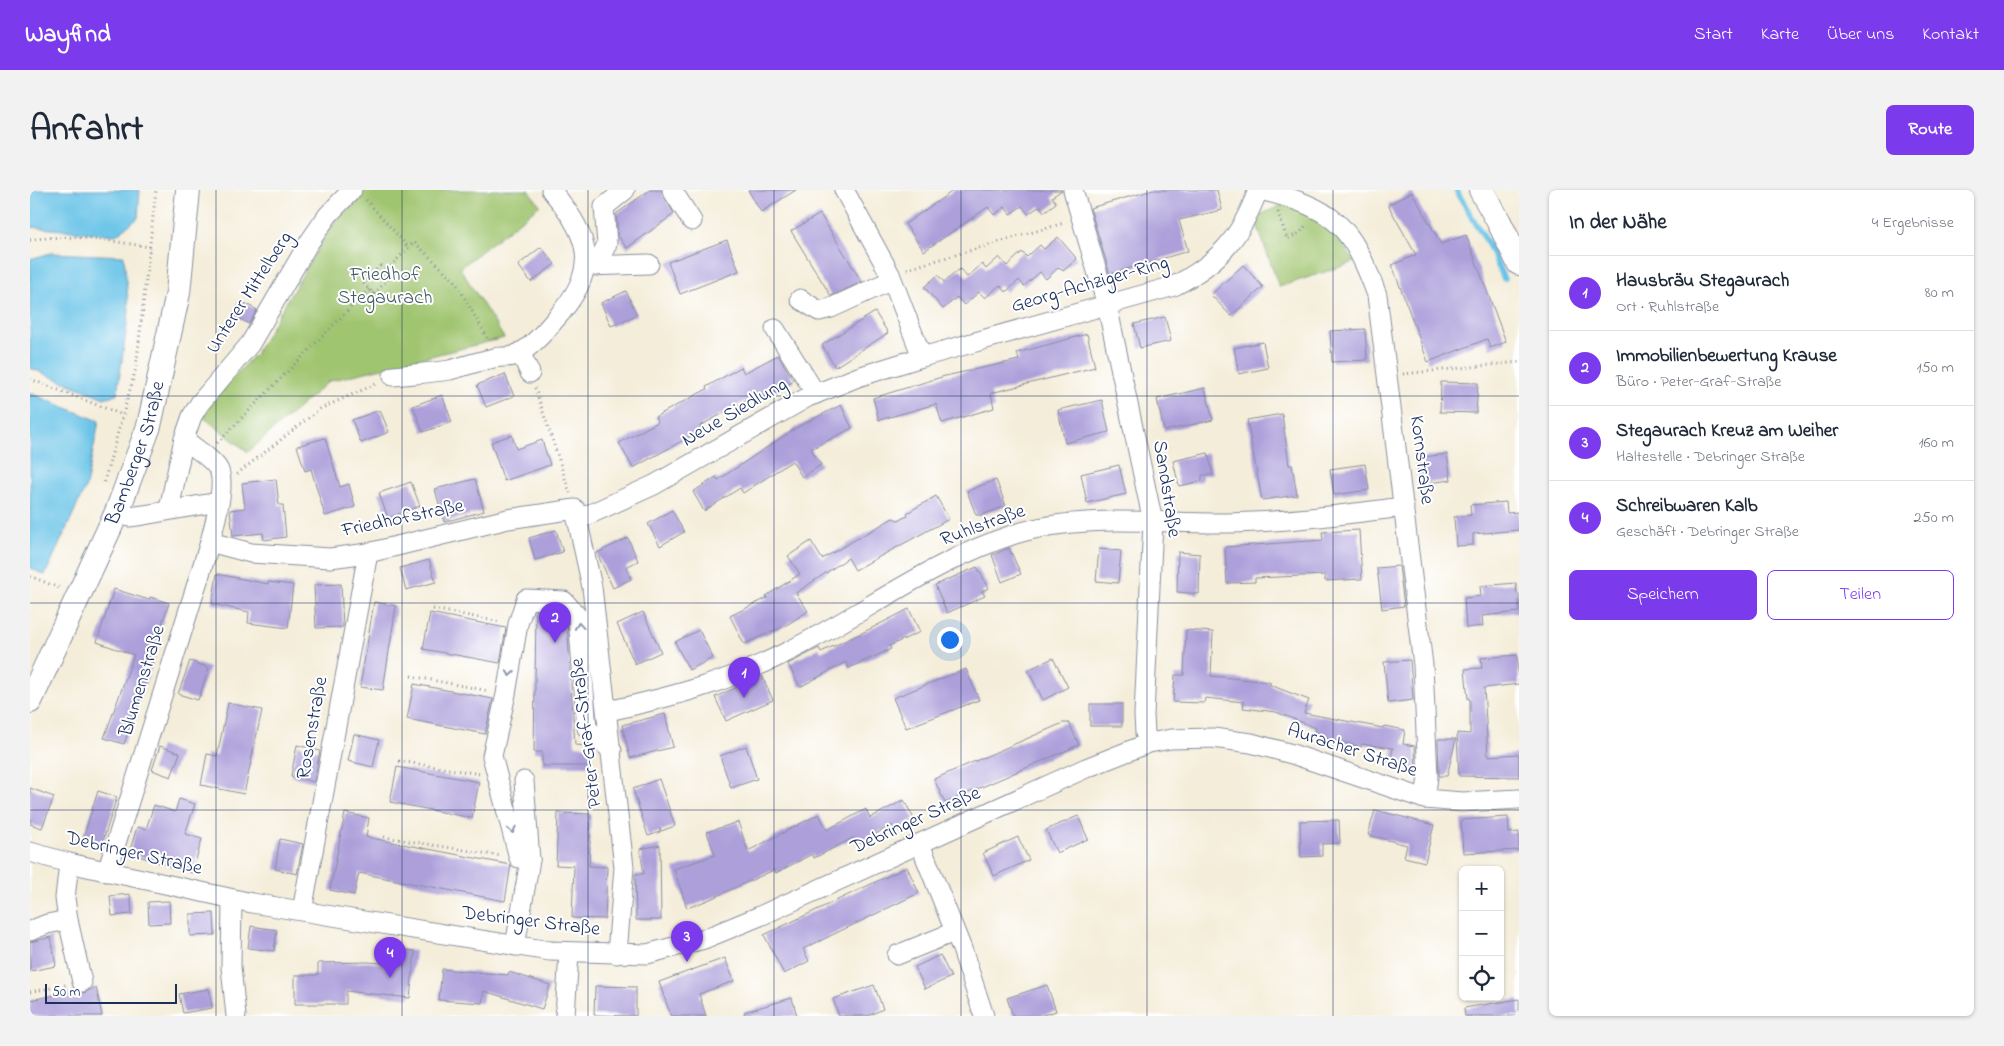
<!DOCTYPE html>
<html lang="de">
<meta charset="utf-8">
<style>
:root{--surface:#fff;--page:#f2f2f3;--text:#1f2937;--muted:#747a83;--line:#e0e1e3;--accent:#7c3aed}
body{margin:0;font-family:"Indie Flower",sans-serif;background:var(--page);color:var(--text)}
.controls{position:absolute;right:15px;bottom:15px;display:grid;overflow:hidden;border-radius:8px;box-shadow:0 1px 4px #0004}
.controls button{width:45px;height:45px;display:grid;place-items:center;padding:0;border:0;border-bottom:1px solid var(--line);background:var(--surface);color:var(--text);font:25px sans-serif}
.scale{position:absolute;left:15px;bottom:12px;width:132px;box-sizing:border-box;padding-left:5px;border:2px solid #1b2f5e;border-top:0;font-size:14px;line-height:18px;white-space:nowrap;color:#1b2f5e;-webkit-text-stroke:4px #fff;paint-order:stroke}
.you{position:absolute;left:919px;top:449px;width:18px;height:18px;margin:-12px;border:4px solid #fff;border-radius:50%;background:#1a73e8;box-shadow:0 0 0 8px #1a73e833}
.badge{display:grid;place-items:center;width:32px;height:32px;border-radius:50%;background:var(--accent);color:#fff;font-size:16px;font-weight:700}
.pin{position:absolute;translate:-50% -41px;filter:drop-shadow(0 1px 2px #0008)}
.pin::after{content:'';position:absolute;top:26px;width:18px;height:15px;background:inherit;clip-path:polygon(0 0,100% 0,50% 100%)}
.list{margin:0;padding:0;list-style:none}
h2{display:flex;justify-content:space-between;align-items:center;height:65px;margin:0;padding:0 20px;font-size:21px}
h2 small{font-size:16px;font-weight:400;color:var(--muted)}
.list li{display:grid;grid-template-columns:32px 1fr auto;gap:15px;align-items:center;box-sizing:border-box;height:75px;padding:0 20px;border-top:1px solid var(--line)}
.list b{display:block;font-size:19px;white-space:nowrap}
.list p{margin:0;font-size:16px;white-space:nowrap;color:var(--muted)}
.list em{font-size:16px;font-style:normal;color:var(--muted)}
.actions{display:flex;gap:10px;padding:15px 20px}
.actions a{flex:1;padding:11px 0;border:1px solid var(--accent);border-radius:8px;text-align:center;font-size:18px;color:var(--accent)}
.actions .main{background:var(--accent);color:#fff}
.icon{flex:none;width:28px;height:28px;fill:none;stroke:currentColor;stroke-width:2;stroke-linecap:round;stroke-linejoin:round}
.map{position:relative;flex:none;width:1489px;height:826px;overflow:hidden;border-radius:8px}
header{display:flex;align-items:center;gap:30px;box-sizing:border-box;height:70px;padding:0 25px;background:var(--accent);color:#fff}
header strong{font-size:24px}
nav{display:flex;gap:28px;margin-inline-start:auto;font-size:18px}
.intro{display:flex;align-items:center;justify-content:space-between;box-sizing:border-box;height:120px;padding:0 30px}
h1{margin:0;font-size:35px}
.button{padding:12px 22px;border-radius:8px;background:var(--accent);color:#fff;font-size:18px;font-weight:700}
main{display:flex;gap:30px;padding:0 30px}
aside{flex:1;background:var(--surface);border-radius:8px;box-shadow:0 1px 4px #0004}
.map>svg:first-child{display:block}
.green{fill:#a0c56f;stroke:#5e7a66}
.water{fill:#6bc4e8;stroke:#437aa3}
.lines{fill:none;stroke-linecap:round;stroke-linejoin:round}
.stream{stroke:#6bc4e8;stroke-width:5.5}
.building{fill:#ac9fda}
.minor-casing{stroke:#888e9c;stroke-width:21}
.major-casing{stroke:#888e9c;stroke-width:26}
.path{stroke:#888e9c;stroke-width:3;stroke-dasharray:1 4;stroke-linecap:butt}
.minor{stroke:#fff;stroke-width:19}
.major{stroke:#fff;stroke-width:24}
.oneway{stroke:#8d97ae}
.grid{fill:none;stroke:#1b2f5e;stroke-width:1;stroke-opacity:0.55}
.labels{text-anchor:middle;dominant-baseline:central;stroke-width:4;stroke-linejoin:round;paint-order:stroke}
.park-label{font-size:20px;fill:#435c63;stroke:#fff}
.street-label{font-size:20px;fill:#1b2f5e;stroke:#fff}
</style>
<header>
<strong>Wayfind</strong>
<nav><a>Start</a><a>Karte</a><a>Über uns</a><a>Kontakt</a></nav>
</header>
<div class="intro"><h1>Anfahrt</h1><a class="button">Route</a></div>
<main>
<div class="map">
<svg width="1489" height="826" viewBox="0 0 1489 826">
<rect width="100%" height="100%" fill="#fff"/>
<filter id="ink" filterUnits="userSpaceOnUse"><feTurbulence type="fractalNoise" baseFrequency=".02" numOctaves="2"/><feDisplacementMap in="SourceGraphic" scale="10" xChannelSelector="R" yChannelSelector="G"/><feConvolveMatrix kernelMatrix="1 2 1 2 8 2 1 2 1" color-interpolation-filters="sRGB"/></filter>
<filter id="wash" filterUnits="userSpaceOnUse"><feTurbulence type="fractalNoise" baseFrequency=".0096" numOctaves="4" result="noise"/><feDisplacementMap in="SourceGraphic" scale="20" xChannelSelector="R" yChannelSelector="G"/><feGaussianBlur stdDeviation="1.12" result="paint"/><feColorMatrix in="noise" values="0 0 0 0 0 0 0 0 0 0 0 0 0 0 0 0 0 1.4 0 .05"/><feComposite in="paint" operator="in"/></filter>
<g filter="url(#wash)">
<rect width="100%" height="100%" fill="#f4edd9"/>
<!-- green -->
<g class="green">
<path d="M327,0h171l12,15 -80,63 44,70 -175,43 -81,71 -49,-38 57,-61 79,-133 28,-23z"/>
<path d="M1256,13c32,10 51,32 69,59l-76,25 -24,-68 3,-3z"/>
</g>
<!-- water -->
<g class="water">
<path d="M0,0h110l-2,28 -22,17 -86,-8z"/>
<path d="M21,63l73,3 5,55 -12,83 -13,4 -74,-30v-109z"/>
<path d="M0,203l69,28 -13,65 -41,89 -15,-7z"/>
</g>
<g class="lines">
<!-- stream -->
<path class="stream" d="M1426,0l32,54 16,35"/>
</g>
<g id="blocks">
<!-- building -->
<g class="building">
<path d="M620,0h11l13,24 -47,34 -9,-12 -2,-22z"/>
<path d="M718,0h48l-35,22z"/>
<path d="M924,0h108l-10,7 4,6 -12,9 -4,-6 -12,8 -6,-8 -12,8 -5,-7 -11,8 -6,-8 -64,44 -19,-27z"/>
<path d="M1123,0h64l5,20 -43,10 9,31 -78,23 -20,-66z"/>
<path d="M1382,2l29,52 25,-9 40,107 -16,6 -3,-9 -59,23 -36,-97 24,-10 -28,-50z"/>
<path d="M790,24l42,68 -31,14 -40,-65z"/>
<path d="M1028,47l19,22 -14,12 -4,-4 -13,12 -6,-7 -16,14 -5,-6 -13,12 -6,-7 -15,13 -6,-6 -15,13 -7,-8 -14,12 -19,-22 14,-12 6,7 16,-13 7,8 15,-13 4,5 13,-12 8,9 15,-14 5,5 13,-12 4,4z"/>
<path d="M697,50l12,31 -59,23 -12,-32z"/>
<path d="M511,57l14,17 -24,18 -13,-17z"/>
<path d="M1213,75l20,22 -32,29 -20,-21z"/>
<path d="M596,101l11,24 -26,11 -10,-23z"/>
<path d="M211,111l16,9 -8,14 -16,-9z"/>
<path d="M845,122l13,21 -53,34 -13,-22z"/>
<path d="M1135,127l6,24 -31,7 -6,-24z"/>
<path d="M1335,139l2,31 -35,2 -2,-31z"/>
<path d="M1057,144l8,33 -104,26 3,15 -52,15 -6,-19 -57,16 -6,-22 72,-22 74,-16 -2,-7z"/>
<path d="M1233,152l5,26 -29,6 -5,-26z"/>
<path d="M748,165l16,26 -34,20 -4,-6 -56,31 2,4 -69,38 -14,-25 39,-21 -3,-5 52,-28 -1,-2 35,-20 3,6z"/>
<path d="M475,184l9,22 -28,11 -9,-22z"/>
<path d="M1411,192l37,1 -2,30 -36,-1z"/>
<path d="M1175,198l8,32 -49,11 -7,-32z"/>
<path d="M412,205l10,27 -29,10 -10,-26z"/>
<path d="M1072,210l7,32 -44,11 -7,-33z"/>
<path d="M811,215l11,23 -41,21 10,16 -19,12 -10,-16 -49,32 -3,-5 -36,23 -11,-19 23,-15 2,3 81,-54z"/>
<path d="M350,220l9,22 -28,11 -9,-23z"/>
<path d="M1252,224l7,51h3l5,30 -35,5 -15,-80z"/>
<path d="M482,245l4,14 26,-9 8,25 -46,16 -13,-39z"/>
<path d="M295,248l15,49 9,-3 6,23 -30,9 -14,-47 -6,2 -8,-25z"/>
<path d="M1178,263l5,22h-11v6l-23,5 -6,-25z"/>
<path d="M1417,264l4,26 -31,4 -4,-26z"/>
<path d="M1335,274l4,26 -35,5 -4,-26z"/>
<path d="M1089,275l7,29 -39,9 -6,-29z"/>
<path d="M246,289l3,26h4l3,32 -22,3 -1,-7 -30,3 -3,-26 15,-2 -3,-25z"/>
<path d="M445,289l9,32 -40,11 -9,-33z"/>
<path d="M966,290l10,26 -24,9h-6l-9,-24z"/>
<path d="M381,292l9,24 -32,12 -9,-25z"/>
<path d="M906,306l13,23 -94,51 -7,-12 -52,35 12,18 -23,15 -41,18 -14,-28 37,-18 -1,-2 34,-22 -12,-18 23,-15 11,18 71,-41 5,2 10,-4 -1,-3z"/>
<path d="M1476,312l1,11 12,-1v18l-46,4v11l-17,1 -2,-29 17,-2 -1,-10z"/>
<path d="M642,320l12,22 -24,14 -12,-22z"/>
<path d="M526,340l7,22 -28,8 -6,-22z"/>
<path d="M1329,340l3,49 -37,2v-6l-70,3v4l-28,1 -2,-36 98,-7 -1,-8z"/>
<path d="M598,348l10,23 -12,6 5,12 -18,9 -16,-35z"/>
<path d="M979,358l12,26 -19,8 -10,-27z"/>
<path d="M1069,359l22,2 -3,32 -22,-2z"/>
<path d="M1148,362l22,2 -1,40 -22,-2z"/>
<path d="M399,370l7,22 -30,8 -6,-22z"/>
<path d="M1369,376l5,40 -22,3 -5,-41z"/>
<path d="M947,377l12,21 -7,3 3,5 -38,17 -12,-28z"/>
<path d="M187,384l51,10v-2l25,3 -5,43 -40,-5 1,-11 -37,-8z"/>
<path d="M1486,393l1,11h2v18l-37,4 1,10 -17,2 -2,-30 17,-2 -1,-10z"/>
<path d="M311,394l2,43 -27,1 -2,-43z"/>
<path d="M84,399l35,11 1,-3 19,6 -14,43 3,1 -34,97 -20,-6 30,-83 -37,-13z"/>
<path d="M344,412l22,4 -13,84 -23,-3z"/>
<path d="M879,419l11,23 -31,14 2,3 -42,19 -3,-6 -46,25 -12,-23 31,-16 2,4 43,-20z"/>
<path d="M506,421l23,1 8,10 8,123 15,1v20h-48v-14h-8z"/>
<path d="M613,422l18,40 -26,12 -18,-40z"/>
<path d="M400,423l76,15 -6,35 -77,-14z"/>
<path d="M669,440l14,28 -24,12 -14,-28z"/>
<path d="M1156,440l27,2 -2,44 59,6v3l39,15 -5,13 79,15 1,-2 21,4 -2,14 12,2 1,25 -26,-5 3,-18 -31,-4 -1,3 -47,-12 2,-7 -40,-16 -33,-4 1,-6 -39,-4 -1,5 -31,-1 2,-27h9z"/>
<path d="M1487,465l2,29 -35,4 4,68 31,-2v23l-60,-1 -2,-43 13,1v-35h-2l-3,-30 17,-1 -1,-10z"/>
<path d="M1023,468l15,29 -25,13 -15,-30z"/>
<path d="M1380,470l3,40 -25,3 -4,-41z"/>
<path d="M160,471l19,7 -11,32 -20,-6z"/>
<path d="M936,479l13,31 -73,28 -13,-30z"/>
<path d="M732,486l11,24 -47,21 -11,-24z"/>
<path d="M384,494l79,15 -8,35 -78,-15z"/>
<path d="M198,513l34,7 -18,84 -43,-9 6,-31 10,2z"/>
<rect x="1060" y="514" width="32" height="22"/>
<path d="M635,524l8,33 -43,11 -8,-33z"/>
<path d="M1033,533h6l10,22 -134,58 -11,-24z"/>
<path d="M324,544l25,6 -6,27 -25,-6z"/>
<path d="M1408,549h18l-9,37h-8z"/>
<path d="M267,555l23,6 -6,31 -23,-6z"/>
<path d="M130,556l20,7 -9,24 -19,-7z"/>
<path d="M716,556l11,33 -26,9 -11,-32z"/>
<path d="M367,577l82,15 -7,36 -82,-16z"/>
<path d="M629,589l16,47 -14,5 -1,-3v4l-12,4 -15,-47z"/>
<path d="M0,598l24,9 -12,31 -12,-4z"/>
<path d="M68,601l19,6 -15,47 -19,-6z"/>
<path d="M149,609l16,5 -10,30 17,5 -10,34 -63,-20 8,-26 9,2 8,-24 21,7z"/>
<path d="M874,610l10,19 -19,11 -3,-5 -35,19 -4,-6 -39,20 -2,-4 -36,19 -2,-3 -66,30 -21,8 -13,-39 41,-14 -8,-23 31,-10 10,29 71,-37 8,16 39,-21 4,9z"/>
<path d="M1345,620l59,15 -9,37 -21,-5 3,-12 -39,-10z"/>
<path d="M315,623l24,5 -3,19 145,28 -6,36 -146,-28 -5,22 -24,-5z"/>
<path d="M528,623l33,1 -2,52 18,1 -2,52 -33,-1 2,-52 -18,-1z"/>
<path d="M1048,626l10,23 -31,14 -11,-23z"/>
<path d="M1478,627l1,16 10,-1v18l-56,3 -2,-33z"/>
<path d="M1309,630l1,23 -18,1v12l-21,1 -1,-36z"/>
<path d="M988,647l11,23 -35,16 -11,-23z"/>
<path d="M250,649l23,5 -6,30 -22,-5z"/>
<path d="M630,655l1,75h-25l-1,-46h9l-4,-25z"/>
<path d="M877,677l12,26 -116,56 6,12 -25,13 -20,-39z"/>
<path d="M100,704l2,20 -20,2 -2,-20z"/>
<path d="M139,711l1,22 -21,1 -1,-22z"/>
<path d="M184,723l1,22 -25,1v-22z"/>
<path d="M221,736l26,4 -3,21 -26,-3z"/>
<path d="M21,747l5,29 -26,5v-29z"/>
<path d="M361,758l24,3 -5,47 -64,-7v13h-51v-29h23v-12l51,-1 20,2z"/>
<path d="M910,765l11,22 -26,12 -10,-22z"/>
<path d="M695,768l9,23 -35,13 7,22h-35l-12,-34z"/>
<path d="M412,779l66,6 1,-3 41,13 -8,24 -58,-18 -2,12 -43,-3z"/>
<path d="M844,795l9,24 -15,7h-29l-6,-17z"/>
<path d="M1017,795l9,26 -16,5h-27l-6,-18z"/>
<path d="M565,796l41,1v29l-42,-1z"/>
<path d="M66,797l6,29h-72v-16l46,-9 8,2z"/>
<path d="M179,799l3,19 -29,5 -4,-19z"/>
<path d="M762,808l5,18h-52l-1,-4z"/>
<path d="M1489,809v17h-54l-1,-8z"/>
</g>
</g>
</g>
<g filter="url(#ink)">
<use href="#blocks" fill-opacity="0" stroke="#888e9c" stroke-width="1"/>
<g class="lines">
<defs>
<g id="minor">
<path d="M642,0l20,31"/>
<path d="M814,0l46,84 32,83"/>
<path d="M1043,0l34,115 46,217 -9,193 1,18 4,10"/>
<path d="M1230,0c74,18 91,34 117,105l46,370 5,112 -3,22"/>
<path d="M558,76l61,-2"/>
<path d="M566,76l11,-22 -3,-37 21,-17"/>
<path d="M770,109l19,12 12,-3 61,-28"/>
<path d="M745,139l41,65"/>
<path d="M490,162l10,21"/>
<path d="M363,186c19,-2 38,-3 57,-6 15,-4 29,-9 44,-12 6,-2 13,0 19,-2 15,-5 30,-22 40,-34 46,-51 41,-81 -2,-132"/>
<path d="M139,319l15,-70 8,-23 8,-13 50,-59 58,-100 20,-29 24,-25"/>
<path d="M87,322l12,5 15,-2 74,-13"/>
<path d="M547,330l77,-35 154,-88 50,-20 64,-20 252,-71c45,-23 67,-49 84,-96"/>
<path d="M180,352l41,11 79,5 38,-5 140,-34 67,-10 17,78 32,280 -7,87"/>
<path d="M578,521c63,-14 117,-28 175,-57 78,-38 148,-93 232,-120 65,-21 145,-10 213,-11 59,-1 118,-9 176,-16"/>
<path d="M890,654l42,105 22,67"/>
<path d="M0,662l39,11 183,40 298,48 97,3 57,-15 56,-23 326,-148 63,-25 22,-4 42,-1 38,5 41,11 133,45 37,3 57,-3"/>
<path d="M500,670l-11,-2 -27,-102 14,-62 12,-70 8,-25 38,2 14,16 9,111 25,23"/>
<path d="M39,673l-4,35 3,22 14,62"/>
<path d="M77,682l103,-330c4,-17 18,-61 7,-75 -8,-11 -23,-19 -33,-28"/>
<path d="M202,709l-1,68 5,49"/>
<path d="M272,721l66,-358"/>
<path d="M0,741l17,-7 21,-4"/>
<path d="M485,756l15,-86 -6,-79"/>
<path d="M867,765l57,-23"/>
<path d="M535,826l4,-63"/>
</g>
<g id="major">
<path d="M1451,0l18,32 20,41"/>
<path id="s1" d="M0,511l87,-189 32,-86 29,-133 10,-103"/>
</g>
</defs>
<!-- minor casing -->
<use href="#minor" class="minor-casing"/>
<!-- major casing -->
<use href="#major" class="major-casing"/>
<!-- path -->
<g class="path">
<path d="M336,10l43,48"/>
<path d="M1248,22l9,27 13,-6 7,-9"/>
<path d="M0,50c40,-7 81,1 120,7"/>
<path d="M351,75l11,10 -18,19 -11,-11z"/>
<path d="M877,79l157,-46"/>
<path d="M357,80l27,-28 41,39 34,60"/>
<path d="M1373,184l116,-12"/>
<path d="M0,189l93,36"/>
<path d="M505,198l35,105"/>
<path d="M187,253l152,-154"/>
<path d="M207,284l83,-65 58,-26"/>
<path d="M74,292l32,-114 20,-178"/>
<path d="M0,386l29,12"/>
<path d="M403,419l68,13"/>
<path d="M381,486l78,15"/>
<path d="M369,571l81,13"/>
<path d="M354,647l117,19"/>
<path d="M0,802l36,-7"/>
</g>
<!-- minor -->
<use href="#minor" class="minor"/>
<!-- major -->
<use href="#major" class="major"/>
</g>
<!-- one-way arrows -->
<defs><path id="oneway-chevron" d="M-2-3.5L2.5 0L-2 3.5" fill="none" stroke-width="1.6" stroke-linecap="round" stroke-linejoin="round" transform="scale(1.25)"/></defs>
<g class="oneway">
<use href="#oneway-chevron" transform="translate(549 436) rotate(-95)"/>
<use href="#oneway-chevron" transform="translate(480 483) rotate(99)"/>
<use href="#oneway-chevron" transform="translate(482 640) rotate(77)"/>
</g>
</g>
<!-- grid -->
<path class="grid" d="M186,0v826M372,0v826M558,0v826M744,0v826M931,0v826M1117,0v826M1303,0v826M0,206h1489M0,413h1489M0,620h1489"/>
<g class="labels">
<!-- park labels -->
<g class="park-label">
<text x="355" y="85">Friedhof<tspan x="355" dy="23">Stegaurach</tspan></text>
</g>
<!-- street labels -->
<g class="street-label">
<text transform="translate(1060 95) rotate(-16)">Georg-Achziger-Ring</text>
<text transform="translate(220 103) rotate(-57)">Unterer Mittelberg</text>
<text transform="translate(705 223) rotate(-30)">Neue Siedlung</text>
<text stroke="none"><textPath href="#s1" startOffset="270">Bamberger Straße</textPath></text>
<text transform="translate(1391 270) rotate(83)">Kornstraße</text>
<text transform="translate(1136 299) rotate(81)">Sandstraße</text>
<text transform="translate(373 329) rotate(-12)">Friedhofstraße</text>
<text transform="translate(953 336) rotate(-20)">Ruhlstraße</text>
<text transform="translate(113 491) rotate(-73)">Blumenstraße</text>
<text transform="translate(283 538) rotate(-80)">Rosenstraße</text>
<text transform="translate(557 543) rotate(-97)">Peter-Graf-Straße</text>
<text transform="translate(1322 561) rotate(18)">Auracher Straße</text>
<text transform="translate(886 631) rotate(-24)">Debringer Straße</text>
<text transform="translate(104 664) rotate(13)">Debringer Straße</text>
<text transform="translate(501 732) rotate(7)">Debringer Straße</text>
</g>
</g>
</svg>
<div class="controls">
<button>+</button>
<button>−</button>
<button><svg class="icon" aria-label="locate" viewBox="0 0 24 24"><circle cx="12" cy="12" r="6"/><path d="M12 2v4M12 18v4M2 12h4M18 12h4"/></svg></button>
</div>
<div class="scale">50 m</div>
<div class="you"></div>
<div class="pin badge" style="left:714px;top:508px">1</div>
<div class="pin badge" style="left:525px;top:453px">2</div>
<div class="pin badge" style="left:657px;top:772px">3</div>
<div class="pin badge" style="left:360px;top:788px">4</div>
</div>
<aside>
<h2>In der Nähe<small>4 Ergebnisse</small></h2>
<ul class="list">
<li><span class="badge">1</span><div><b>Hausbräu Stegaurach</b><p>Ort · Ruhlstraße</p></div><em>80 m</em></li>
<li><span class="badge">2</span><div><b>Immobilienbewertung Krause</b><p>Büro · Peter-Graf-Straße</p></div><em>150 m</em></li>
<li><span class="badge">3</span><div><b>Stegaurach Kreuz am Weiher</b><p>Haltestelle · Debringer Straße</p></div><em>160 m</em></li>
<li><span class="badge">4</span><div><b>Schreibwaren Kalb</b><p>Geschäft · Debringer Straße</p></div><em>250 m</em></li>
</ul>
<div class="actions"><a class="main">Speichern</a><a>Teilen</a></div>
</aside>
</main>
